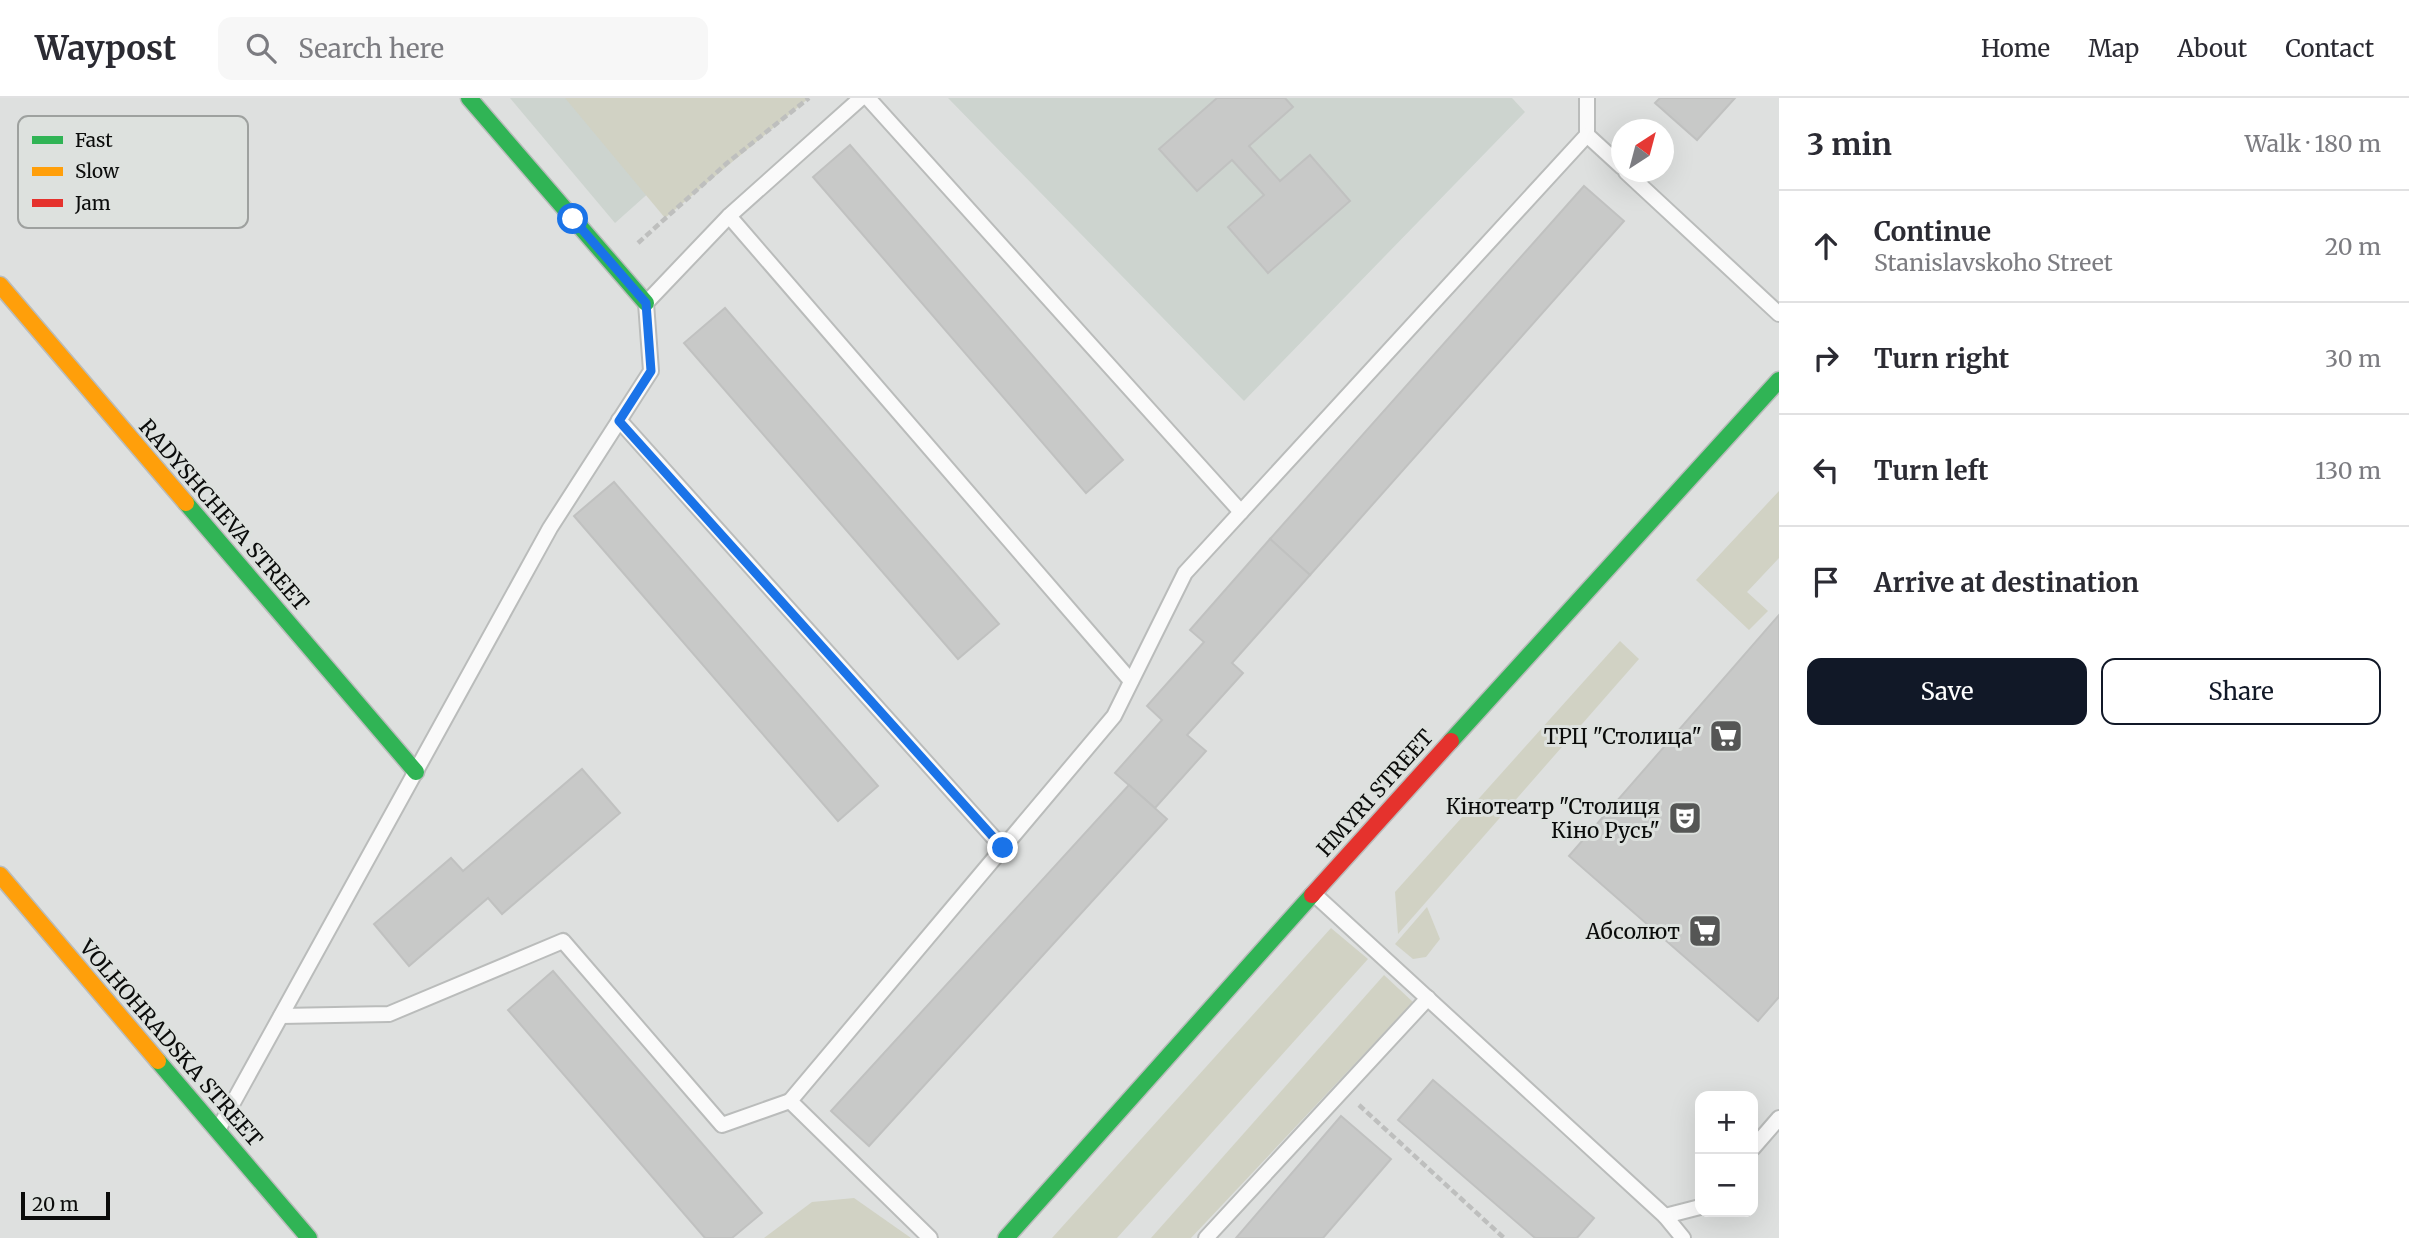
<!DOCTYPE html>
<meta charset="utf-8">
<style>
:root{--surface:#fff;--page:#f7f7f7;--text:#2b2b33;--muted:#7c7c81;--line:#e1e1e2;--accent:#111827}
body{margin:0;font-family:Merriweather,serif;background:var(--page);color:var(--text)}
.controls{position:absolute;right:21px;bottom:21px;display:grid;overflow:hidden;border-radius:14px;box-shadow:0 7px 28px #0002}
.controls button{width:63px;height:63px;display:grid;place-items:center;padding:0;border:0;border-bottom:2px solid var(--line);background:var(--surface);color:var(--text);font:35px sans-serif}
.compass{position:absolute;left:1611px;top:21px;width:63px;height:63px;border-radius:50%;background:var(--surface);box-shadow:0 7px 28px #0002;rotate:36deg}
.scale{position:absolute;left:21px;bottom:18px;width:89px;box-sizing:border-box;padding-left:7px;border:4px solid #0b0c0b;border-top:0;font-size:19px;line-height:24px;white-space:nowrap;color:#0b0c0b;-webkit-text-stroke:5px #dde1de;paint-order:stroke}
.stop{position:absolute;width:21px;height:21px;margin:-16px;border:5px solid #1a73e8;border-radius:50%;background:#fff}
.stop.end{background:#1a73e8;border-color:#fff;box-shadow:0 2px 7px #0008}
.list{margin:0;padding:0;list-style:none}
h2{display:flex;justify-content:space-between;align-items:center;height:91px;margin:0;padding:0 28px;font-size:30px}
h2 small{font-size:23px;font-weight:400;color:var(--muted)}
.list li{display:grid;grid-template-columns:46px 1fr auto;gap:21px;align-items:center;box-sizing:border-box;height:112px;padding:0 28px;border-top:2px solid var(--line)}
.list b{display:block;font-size:26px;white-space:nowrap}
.list p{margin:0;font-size:23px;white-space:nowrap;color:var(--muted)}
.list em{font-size:23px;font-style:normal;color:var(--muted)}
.actions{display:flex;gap:14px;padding:21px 28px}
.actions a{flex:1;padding:16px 0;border:2px solid var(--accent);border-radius:14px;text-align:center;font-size:24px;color:var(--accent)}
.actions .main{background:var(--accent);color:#fff}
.icon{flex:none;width:38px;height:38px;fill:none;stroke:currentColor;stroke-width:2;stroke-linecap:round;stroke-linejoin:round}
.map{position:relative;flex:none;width:1779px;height:1140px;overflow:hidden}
header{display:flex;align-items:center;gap:42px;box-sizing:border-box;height:98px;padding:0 35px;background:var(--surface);border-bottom:2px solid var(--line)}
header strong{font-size:33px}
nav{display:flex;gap:38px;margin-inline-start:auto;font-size:24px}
.search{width:490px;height:63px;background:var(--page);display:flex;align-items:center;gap:18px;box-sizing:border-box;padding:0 24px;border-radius:14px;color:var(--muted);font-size:26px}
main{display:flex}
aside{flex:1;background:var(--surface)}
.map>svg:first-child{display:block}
.built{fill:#cdd4cf}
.green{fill:#d1d2c4}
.building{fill:#c8c9c8;stroke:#c0c1c0;stroke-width:2}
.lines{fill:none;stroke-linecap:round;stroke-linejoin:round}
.lane-casing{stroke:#babcbb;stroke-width:18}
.fast-casing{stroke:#babcbb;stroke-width:19}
.slow-casing{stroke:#babcbb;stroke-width:19}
.jam-casing{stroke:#babcbb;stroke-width:19}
.path{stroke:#bebfbe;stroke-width:4.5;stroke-dasharray:7 3.5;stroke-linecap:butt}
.lane{stroke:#fafafa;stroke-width:14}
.fast{stroke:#30b455;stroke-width:16}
.slow{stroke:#ff9f0a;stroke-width:16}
.jam{stroke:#e5322d;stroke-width:16}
.route{stroke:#1a73e8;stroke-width:9}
.labels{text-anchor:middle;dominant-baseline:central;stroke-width:6;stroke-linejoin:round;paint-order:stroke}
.street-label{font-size:21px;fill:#0b0c0b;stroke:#dde1de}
.poi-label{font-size:21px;fill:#0b0c0b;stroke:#dde1de;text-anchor:end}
.key{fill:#dde1de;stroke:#9ea19f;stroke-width:2}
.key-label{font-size:19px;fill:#0b0c0b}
</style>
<header>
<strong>Waypost</strong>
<div class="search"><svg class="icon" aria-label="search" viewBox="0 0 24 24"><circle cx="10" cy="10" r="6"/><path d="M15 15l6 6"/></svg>Search here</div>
<nav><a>Home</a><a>Map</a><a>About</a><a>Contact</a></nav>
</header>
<main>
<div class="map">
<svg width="1779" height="1140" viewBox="0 0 1779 1140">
<rect width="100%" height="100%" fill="#dee0df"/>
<!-- built -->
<g class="built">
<path d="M510,0h245l-140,125z"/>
<path d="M948,0h564l13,14 -281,289z"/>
</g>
<!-- green -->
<g class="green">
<path d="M565,0h244l-144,120z"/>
<path d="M1779,393v67l-32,34 21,19 -19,19 -53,-50z"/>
<path d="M1620,543l19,18 -241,275 -3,-42z"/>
<path d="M1427,809l13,32 -14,18 -13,2 -18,-15z"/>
<path d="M1331,830l37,31 -251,279h-65z"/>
<path d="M1384,877l29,27 -222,236h-40z"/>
<path d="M854,1100l57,40h-147l48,-36z"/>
</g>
<!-- building -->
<g class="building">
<path d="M1217,0h68l8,9 -44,39 31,35 30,-26 40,46 -82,72 -40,-46 36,-32 -32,-35 -35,31 -38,-42z"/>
<path d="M1660,0h75l-38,42 -42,-37z"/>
<path d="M850,47l273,315 -37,33 -273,-316z"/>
<path d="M1584,88l40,35 -314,354 -40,-36z"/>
<path d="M725,210l274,316 -41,35 -274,-316z"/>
<path d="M614,384l264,304 -40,35 -264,-305z"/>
<path d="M1270,441l40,36 -78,88 11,10 -56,62 19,16 -51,57 -40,-35 47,-53 -15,-14 57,-64 -14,-12z"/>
<path d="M1779,517v382l-21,24 -189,-165z"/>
<path d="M582,671l38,44 -118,101 -14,-16 -79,68 -35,-42 77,-66 12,13z"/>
<path d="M1129,687l38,34 -298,327 -38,-35z"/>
<path d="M553,873l209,242 -30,25h-27l-197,-228z"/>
<path d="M1433,982l161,138 -17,20h-42l-137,-118z"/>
<path d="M1341,1018l50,43 -68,79h-87z"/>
</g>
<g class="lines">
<defs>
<g id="lane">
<path d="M868,0l373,414"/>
<path d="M1587,0v37l35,32"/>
<path d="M1626,74l153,142"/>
<path d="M729,118l402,465"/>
<path d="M619,322l384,428"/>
<path d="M1314,796l351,322 35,-9"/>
<path d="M281,918l108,-2 174,-73 159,184 68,-24"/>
<path d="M219,1030l331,-600 101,-157 -5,-68 83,-87 132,-118"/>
<path d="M1753,1050l26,-30"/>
<path d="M1665,1118l18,22"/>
<path d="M930,1140l-140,-137 324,-385 71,-143 402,-438"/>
<path d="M1206,1140l222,-240"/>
</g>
<g id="fast">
<path d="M469,0l177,205"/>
<path d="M186,405l230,269"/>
<path d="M1451,643l328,-361"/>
<path d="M158,963l151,177"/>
<path d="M1006,1140l306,-343"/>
</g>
<g id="slow">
<path d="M0,187l186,218"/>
<path d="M0,777l158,186"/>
</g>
<path id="jam" d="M1312,797l139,-154"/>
</defs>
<!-- lane casing -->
<use href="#lane" class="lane-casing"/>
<!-- fast casing -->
<use href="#fast" class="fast-casing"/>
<!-- slow casing -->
<use href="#slow" class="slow-casing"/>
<!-- jam casing -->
<use href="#jam" class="jam-casing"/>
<!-- path -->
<g class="path">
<path d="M638,145l89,-80 82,-65"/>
<path d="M1359,1007l145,133"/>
</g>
<!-- lane -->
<use href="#lane" class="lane"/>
<!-- fast -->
<use href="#fast" class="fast"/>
<!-- slow -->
<use href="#slow" class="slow"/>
<!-- jam -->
<use href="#jam" class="jam"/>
</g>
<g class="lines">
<!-- route -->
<path class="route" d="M573,121l73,84 5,68 -32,50 384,427"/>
</g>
<!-- icons -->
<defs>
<symbol id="supermarket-square" viewBox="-11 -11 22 22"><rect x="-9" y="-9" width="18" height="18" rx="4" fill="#555655" stroke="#dde1de"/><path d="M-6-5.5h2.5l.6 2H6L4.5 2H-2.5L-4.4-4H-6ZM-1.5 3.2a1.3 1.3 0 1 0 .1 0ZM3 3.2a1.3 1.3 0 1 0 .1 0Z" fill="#fff"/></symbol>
<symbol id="theatre-square" viewBox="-11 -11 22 22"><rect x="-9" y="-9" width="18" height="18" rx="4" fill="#555655" stroke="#dde1de"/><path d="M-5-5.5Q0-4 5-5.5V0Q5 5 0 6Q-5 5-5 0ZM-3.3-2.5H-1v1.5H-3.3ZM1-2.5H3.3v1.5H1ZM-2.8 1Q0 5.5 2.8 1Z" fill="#fff"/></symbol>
</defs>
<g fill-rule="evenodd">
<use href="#supermarket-square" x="1707" y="619" width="38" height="38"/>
<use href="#theatre-square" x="1666" y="701" width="38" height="38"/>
<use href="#supermarket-square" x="1686" y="814" width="38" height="38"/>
</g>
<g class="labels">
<!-- street labels -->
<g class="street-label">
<text transform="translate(224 417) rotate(49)">RADYSHCHEVA STREET</text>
<text transform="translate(1375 695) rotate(-48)">HMYRI STREET</text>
<text transform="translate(171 945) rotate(49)">VOLHOHRADSKA STREET</text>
</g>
<!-- poi labels -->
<g class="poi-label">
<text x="1702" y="638">ТРЦ "Столица"</text>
<text x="1660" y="708">Кінотеатр "Столиця<tspan x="1660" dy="24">Кіно Русь"</tspan></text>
<text x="1680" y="833">Абсолют</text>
</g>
</g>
<!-- legend -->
<rect x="18" y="18" width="230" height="112" rx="10" class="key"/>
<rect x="32" y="38" width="31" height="8" fill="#30b455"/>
<rect x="32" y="69" width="31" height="9" fill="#ff9f0a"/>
<rect x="32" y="101" width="31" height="8" fill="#e5322d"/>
<g class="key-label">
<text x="75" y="49">Fast</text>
<text x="75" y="80">Slow</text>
<text x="75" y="112">Jam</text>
</g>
</svg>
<div class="controls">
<button>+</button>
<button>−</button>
</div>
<svg class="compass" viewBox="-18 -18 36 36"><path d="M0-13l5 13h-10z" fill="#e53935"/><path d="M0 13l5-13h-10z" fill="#7c7c81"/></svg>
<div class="scale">20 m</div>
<div class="stop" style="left:573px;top:121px"></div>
<div class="stop end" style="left:1003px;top:750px"></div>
</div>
<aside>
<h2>3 min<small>Walk · 180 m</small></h2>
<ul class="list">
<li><svg class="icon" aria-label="ahead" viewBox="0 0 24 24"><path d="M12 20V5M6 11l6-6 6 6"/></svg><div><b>Continue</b><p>Stanislavskoho Street</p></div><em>20 m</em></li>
<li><svg class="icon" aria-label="right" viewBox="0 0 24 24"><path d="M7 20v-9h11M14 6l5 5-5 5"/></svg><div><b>Turn right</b></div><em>30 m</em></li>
<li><svg class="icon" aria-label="left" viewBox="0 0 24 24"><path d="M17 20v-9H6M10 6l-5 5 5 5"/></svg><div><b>Turn left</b></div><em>130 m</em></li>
<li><svg class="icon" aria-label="arrive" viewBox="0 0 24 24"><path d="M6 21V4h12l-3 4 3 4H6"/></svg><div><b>Arrive at destination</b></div></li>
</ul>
<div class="actions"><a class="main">Save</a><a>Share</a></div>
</aside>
</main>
